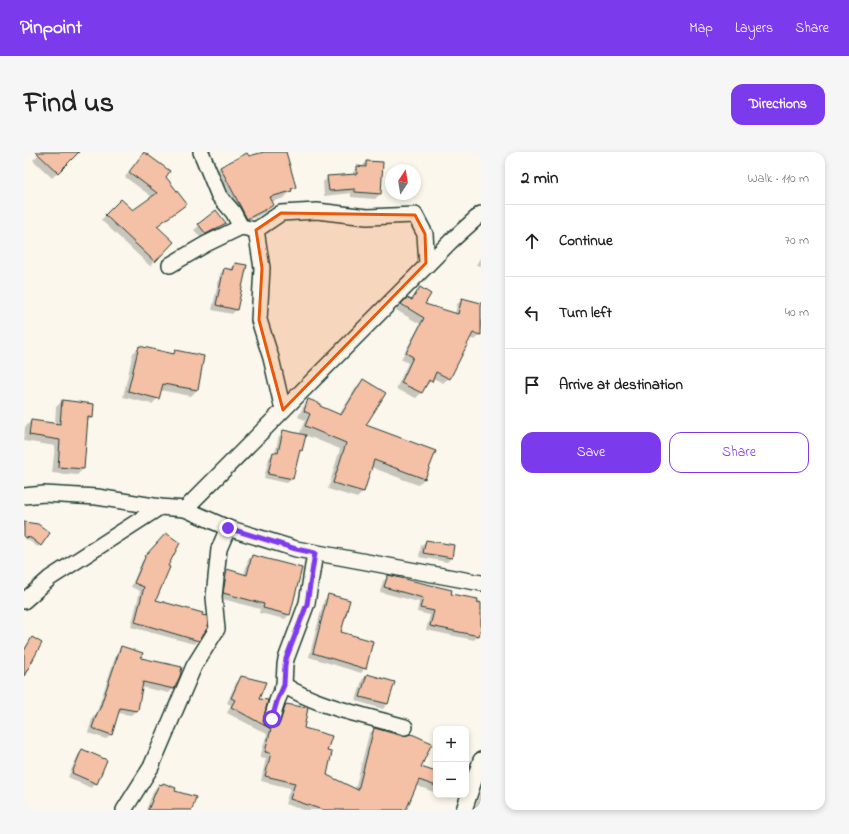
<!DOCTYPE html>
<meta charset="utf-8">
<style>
:root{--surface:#fff;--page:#f6f6f6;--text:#222;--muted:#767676;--line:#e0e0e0;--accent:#7c3aed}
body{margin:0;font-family:"Indie Flower",sans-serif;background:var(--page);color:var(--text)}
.controls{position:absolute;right:12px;bottom:12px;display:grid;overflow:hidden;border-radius:8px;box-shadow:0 2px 6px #0003}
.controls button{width:36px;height:36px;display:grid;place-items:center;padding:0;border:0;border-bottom:1px solid var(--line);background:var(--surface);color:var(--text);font:20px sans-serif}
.compass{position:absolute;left:361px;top:12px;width:36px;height:36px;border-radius:50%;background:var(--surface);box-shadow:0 2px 6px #0003;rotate:12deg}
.stop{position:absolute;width:12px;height:12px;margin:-9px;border:3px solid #7c3aed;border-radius:50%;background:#fff}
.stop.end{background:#7c3aed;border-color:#fff;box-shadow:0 1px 4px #0008}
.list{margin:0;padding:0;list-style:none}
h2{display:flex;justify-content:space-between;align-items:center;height:52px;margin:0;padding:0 16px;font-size:17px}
h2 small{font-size:13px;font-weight:400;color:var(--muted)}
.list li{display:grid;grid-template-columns:26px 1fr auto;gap:12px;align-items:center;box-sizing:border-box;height:72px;padding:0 16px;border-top:1px solid var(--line)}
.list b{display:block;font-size:15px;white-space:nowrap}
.list em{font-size:13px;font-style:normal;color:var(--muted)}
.actions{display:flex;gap:8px;padding:12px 16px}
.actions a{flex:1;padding:9px 0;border:1px solid var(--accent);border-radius:12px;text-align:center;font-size:14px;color:var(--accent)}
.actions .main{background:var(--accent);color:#fff}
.icon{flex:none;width:22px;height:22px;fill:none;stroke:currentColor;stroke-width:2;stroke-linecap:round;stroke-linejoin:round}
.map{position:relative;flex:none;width:457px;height:658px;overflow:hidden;border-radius:12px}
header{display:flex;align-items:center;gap:24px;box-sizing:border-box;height:56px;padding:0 20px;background:var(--accent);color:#fff}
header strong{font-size:19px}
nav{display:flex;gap:22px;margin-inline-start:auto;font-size:14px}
.intro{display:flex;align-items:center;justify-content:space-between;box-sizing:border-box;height:96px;padding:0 24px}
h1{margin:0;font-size:28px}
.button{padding:10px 18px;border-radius:12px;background:var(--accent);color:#fff;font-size:14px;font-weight:700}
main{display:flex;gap:24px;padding:0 24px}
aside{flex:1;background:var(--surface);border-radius:12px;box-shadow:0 2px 6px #0003}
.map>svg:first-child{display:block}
.shadow{fill:#0003}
.building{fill:#f4c0a6;stroke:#1f3d34}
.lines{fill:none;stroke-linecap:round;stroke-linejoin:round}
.minor-casing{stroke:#1f3d34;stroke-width:18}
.minor{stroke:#fbf7ec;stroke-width:15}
.route{stroke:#7c3aed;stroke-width:5}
.marked{fill:#e8590c;fill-opacity:0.2;stroke:#e8590c;stroke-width:3;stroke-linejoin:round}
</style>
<header>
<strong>Pinpoint</strong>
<nav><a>Map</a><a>Layers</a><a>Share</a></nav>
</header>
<div class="intro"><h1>Find us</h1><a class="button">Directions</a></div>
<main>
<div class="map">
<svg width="457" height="658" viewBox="0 0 457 658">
<rect width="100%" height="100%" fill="#fbf7ec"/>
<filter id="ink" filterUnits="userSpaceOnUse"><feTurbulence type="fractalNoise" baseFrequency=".025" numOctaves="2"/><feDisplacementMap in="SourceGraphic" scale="8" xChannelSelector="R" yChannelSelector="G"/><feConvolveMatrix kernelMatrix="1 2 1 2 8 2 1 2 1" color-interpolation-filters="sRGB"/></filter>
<g filter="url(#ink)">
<!-- shadow -->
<g class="shadow">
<path d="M17,0h37l-26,26 -19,-18z"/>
<path d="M243,0h18l10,35 -11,11 -13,4 2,3 -7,7 -26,13 -27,-51 7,-7z"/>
<path d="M120,1l41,51 -29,23 17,15 -23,24 -49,-46 20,-20 12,12 19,-15 -27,-20z"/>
<path d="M342,10l16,1 -2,31 -5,5 -24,-2v-4l-27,3 -1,-14 5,-5 25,-2v-3l5,-5h4z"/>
<path d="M192,60l8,11 -9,8 -14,7 -7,-8z"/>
<path d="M457,104v10l-5,-1z"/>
<path d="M211,112l2,45 -5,5 -20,-4 8,-36 4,-5 6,1z"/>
<path d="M396,136l3,16 32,10 2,-10 6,-5 18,5v29l-6,7 -6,-2 -20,40 -6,5 -10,-5 -2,3 -5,5h-1l-4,7 -5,5 -20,-9 12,-26 -7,-4 19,-35 -24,-14 11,-11 4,1z"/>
<path d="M116,195l32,8 3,-4 22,39 -6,6 -31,-6 -2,8 -6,6 -29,-7 10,-44z"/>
<path d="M339,228l2,46 70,26 -11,27 -6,6 -47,-18 -8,25 -6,6 -29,-9 12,-40 -40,-16 5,-13 -7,-3 5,-10 6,-7 10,7 20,8 18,-29z"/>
<path d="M38,249l30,16 -6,6 -3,46 -6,6 -25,-2 3,-27 -31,-5 1,-14 6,-6 24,3 1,-17z"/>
<path d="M260,279l17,19 -3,3 -6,26 -5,4 -23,-5 5,-20 4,-5h2l4,-17z"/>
<path d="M0,371l25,10 -11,14 -10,-7 -4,-1z"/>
<path d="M137,386l-7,62 44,40 -4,4 -63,-17 9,-36 -9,-4 11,-26z"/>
<path d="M402,389l25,17 -4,4 -28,-5 2,-11z"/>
<path d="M228,404l37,59 -4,4 -26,-6 1,-4 -41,-11 4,-23 5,-5 16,5 4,-15z"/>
<path d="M364,424l62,19 31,6v21l-3,14 -4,4 -48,-10 4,-15 -13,-3 2,-10 -39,-10 3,-11z"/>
<path d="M305,443l10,38 26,35 -4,5 -52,-16 15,-57z"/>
<path d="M8,487l-8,28v-18z"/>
<path d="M97,495l19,11 33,31 -4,4 -28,-6 -4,23 -6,5 -13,-2 -7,21 -5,5 -18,-6 5,-17 3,-2 21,-62z"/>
<path d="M343,523l26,8 -6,21 -4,5 -27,-8 6,-21z"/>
<path d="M217,526l16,21 5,22 3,5 4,3h6l6,-19 5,-5 16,24 24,23v24l29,13 14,-55 5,-5 46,38 16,6v20l-21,-8 -10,25h-101l-19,-6 5,-16 -29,-7 5,-23 -6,-1 7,-23 -40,-21 4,-8 -4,-2 9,-20z"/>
<path d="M59,598l23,11 -10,22 -5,5 -23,-11 10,-22z"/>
<path d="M135,633l15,7 17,18h-45l8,-20z"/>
<path d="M457,640v18h-4l1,-2 -3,-1z"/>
<path d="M417,643h12l-3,3z"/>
</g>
<!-- building -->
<g class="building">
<path d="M12,0h43l-21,21z"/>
<path d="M120,0l26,19 -4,6 21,27 -30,22 17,16 -19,20 -50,-47 16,-16 12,11 24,-17 -28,-21z"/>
<path d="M240,0h22l10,35 -5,2 1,2 -22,6 4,8 -27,14 -27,-52 27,-14 2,3z"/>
<path d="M342,9l17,1 -2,32 -26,-2v-3l-26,2 -2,-15 30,-2v-8l9,1z"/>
<path d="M192,58l10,13 -20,11 -8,-10z"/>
<path d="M211,111l12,2 -10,45 -21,-5 8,-37 9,2z"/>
<path d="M396,135l11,7 -6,10 33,10 4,-16 19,5v32l-8,-2 -23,46 -14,-7 -4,10 -3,-2 -7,13 -21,-10 12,-26 -7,-4 18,-35 -23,-14 6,-6 5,2z"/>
<path d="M115,194l35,8 1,-4 29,6 -6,34 -35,-6 -4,15 -31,-8z"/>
<path d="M339,227l23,14 -20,32 70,26 -11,28 -51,-19 -10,32 -31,-9 13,-40 -41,-17 5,-12 -6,-3 4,-12 13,5 -1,2 21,9z"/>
<path d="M38,248l32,4 -1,14 -5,-1 -4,52 -26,-2 2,-27 -31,-5 2,-15 29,4z"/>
<path d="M259,278l23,5 -4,16 -2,-1 -7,29 -25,-5 5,-22 5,1z"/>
<path d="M0,370l14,2 12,9 -9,13 -10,-8 -7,-1z"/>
<path d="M142,381l14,10 -12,23 2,1 -14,33 47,13 -1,2 5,1 1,11 -9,14 -64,-19 9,-35 -10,-4 12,-28z"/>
<path d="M402,388l28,5 -2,13 -29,-5z"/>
<path d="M228,403l50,13 -12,47 -27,-7 1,-4 -41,-11 4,-24 20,6z"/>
<path d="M364,423l64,15 -1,4 27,5 -1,3 4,1v24l-2,9 -49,-10 4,-15 -14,-3 3,-10 -39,-11z"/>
<path d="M304,442l22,6 -9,32 32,9 -7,28 -53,-16z"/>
<path d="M8,485l10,6 -18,33v-25z"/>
<path d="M97,494l22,7 -2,5 41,9 -2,9 -6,13 -31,-7 -5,28 -1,1 -17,-3 -8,27 -20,-7 6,-17h1z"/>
<path d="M343,522l28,8 -7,22 -28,-7z"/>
<path d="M217,524l25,6 -7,17 9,1 -5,21 2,4 4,3h6l4,-3 7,-21 22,4 -4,20 28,8 -5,15 5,1 -5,23 31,15 16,-62 29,8 7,-2 4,1 18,8 -11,24 15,5v14l-17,-6 -13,30h-83l-33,-11 5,-16 -30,-7 6,-23 -6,-1 6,-23 -40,-22 4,-7 -4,-2z"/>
<path d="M58,597l25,11 -10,24 -25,-11z"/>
<path d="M139,631l13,5 -1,3 21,6 -4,13h-44l11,-26 3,1z"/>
</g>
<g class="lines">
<defs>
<g id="minor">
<path d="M177,0l18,44 14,16 8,15"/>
<path d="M146,113l36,-21 35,-17 15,3"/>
<path d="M259,258l-12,-52 -12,-38 3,-52 -6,-38 25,-17 36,-2 50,6 48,-2 10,19 2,31"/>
<path d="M0,344l20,-2 53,3 63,10 25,2 43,19 68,21 185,34"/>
<path d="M161,357l266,-268 30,-27"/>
<path d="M0,449l26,-23 110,-71"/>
<path d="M260,533c36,23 81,30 121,42"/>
<path d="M248,567l5,-18 7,-16 1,-20 1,-6 21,-56 8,-50"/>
<path d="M100,658l27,-43 43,-101 23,-37 -3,-32 5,-48 9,-21"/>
<path d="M440,658l17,-50"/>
</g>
</defs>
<!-- minor casing -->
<use href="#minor" class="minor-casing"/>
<!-- minor -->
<use href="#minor" class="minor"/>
</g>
</g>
<g class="lines" filter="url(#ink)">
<!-- route -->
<path class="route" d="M204,376l68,21 19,4 -8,51 -21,55 -1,6 -1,20 -7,16 -5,18"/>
</g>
<!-- marked area -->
<path class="marked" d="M257,61l134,2 10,19 1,29 -143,147 -24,-90 3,-52 -6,-38z"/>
</svg>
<div class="controls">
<button>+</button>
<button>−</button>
</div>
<svg class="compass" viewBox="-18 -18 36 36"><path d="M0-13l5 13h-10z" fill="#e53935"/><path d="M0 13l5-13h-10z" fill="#767676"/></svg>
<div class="stop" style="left:248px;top:567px"></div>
<div class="stop end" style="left:204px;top:376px"></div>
</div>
<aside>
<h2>2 min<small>Walk · 110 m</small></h2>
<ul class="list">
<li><svg class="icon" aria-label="ahead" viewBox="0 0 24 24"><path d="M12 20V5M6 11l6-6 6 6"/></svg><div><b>Continue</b></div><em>70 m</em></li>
<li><svg class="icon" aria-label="left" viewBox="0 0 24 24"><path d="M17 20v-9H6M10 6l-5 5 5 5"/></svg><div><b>Turn left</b></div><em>40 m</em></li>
<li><svg class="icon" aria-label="arrive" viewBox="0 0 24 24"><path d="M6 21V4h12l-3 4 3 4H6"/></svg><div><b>Arrive at destination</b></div></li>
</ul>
<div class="actions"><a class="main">Save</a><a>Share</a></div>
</aside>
</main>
